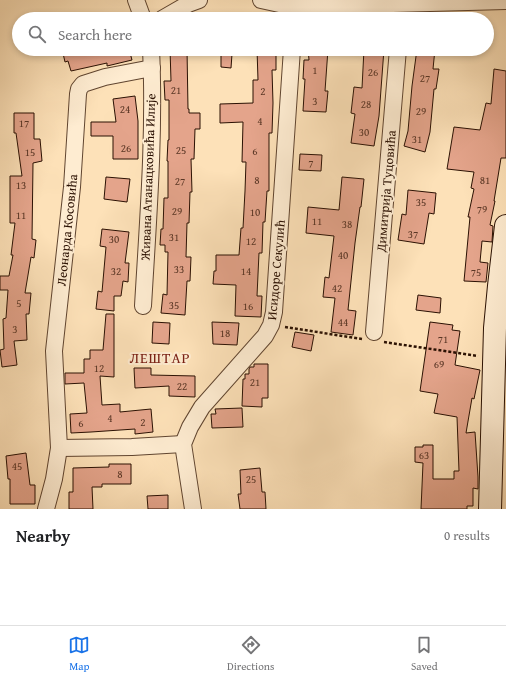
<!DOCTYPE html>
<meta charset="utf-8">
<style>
:root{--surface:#fff;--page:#f2f2f2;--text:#202124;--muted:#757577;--line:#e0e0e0;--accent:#1a73e8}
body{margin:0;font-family:"Gentium Book Plus",serif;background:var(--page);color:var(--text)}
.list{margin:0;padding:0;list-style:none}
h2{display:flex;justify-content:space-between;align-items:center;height:52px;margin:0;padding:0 16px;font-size:17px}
h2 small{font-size:13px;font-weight:400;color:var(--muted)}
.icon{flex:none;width:22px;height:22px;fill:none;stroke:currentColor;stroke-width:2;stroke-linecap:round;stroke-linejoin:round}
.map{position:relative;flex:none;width:506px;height:509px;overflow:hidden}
.search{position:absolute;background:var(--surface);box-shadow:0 2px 6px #0003;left:12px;right:12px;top:12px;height:44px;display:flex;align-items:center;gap:10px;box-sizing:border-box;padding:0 14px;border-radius:22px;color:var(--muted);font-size:15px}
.sheet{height:116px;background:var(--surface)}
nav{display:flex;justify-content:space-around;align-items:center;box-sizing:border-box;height:56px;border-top:1px solid var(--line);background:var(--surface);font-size:11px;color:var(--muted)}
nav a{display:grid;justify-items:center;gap:2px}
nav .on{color:var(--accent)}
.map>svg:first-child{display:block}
.building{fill:#e4a48b;stroke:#2b1103}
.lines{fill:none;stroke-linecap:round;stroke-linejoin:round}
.street-casing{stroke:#604530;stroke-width:18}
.secondary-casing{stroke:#2b1103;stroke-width:24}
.path{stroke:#2b1103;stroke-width:2.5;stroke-dasharray:3 2;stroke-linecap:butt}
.street{stroke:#feecd1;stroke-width:16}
.secondary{stroke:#feecd1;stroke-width:22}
.labels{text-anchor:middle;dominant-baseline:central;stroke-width:4;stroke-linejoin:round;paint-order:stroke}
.number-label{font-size:11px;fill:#593625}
.street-label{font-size:13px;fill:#2b1103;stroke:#feecd1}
.quarter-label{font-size:15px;letter-spacing:1px;fill:#7a1f14;stroke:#feecd1}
</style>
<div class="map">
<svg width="506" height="509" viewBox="0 0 506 509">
<rect width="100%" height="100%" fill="#fde1b8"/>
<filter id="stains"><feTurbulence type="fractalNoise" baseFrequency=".005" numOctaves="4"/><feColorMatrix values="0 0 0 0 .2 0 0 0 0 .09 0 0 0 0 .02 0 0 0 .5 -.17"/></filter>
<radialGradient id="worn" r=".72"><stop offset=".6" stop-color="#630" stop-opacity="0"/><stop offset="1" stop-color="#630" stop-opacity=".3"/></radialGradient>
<!-- building -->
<g class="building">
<path d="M62,49h67l3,11 -25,6v-3l-36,8 -3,-10 -3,1z"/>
<path d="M170,49h17l1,60h1v4h11v16h-5l-1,30h-3l1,33h-2l-1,31h-2l-1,34h5l-1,24h-3l-2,34 -24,-2 2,-19 4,1 1,-43h-3v-7h-5l1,-16h2l1,-31h4v-37h-1l1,-21h1v-40h-4l-1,-19h7z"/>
<path d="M257,49h19v21h-4l1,33 -1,30h-3v58h-2l-2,31h-2l-1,31h-3l-2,43h5l-1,21 -26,-1 1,-31 -23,-1 1,-13h2v-16h23l2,-27h2l2,-37 1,-29h-4l1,-40 -23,1v-19l33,-1v-23h5z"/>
<path d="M308,49h20l-3,42h3l-2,21 -23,-1 2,-32h-2l1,-19h5z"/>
<path d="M364,49h20l-5,67 -5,30 -23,-3 4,-29 -4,-1 3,-26 8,1z"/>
<path d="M417,49h18l-2,20h6l-3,20h-2l-4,43 -5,20 -21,-6 4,-15 4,-45z"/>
<path d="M221,53l11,1 -1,14 -10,-1z"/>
<path d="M494,69l12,2v87h-5l-7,43h1l-5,24 3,1 -1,16 -10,-1 -2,21 8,1 -2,19 -22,-1 6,-64h-2l6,-28 -3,-1 3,-16 -27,-3 7,-42 26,3 6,-27 5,1z"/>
<path d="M135,96l3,25v38h-25v-23h-22v-14h25l-3,-23z"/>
<path d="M14,113h20v26h6l2,22 -9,2 -1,76 4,1 -2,18 -3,-1 -6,36h6l-2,21h-3l1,26 -13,1 3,24 -15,2 -2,-17 4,-1 -1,-30 3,-1 2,-28h-8v-14h9l4,-21h-2l4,-32h-5v-47h12l-6,-43h-2z"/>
<path d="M300,154l22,1 -1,16 -22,-1z"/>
<path d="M106,177l24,2 -3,23 -23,-3z"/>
<path d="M342,177l22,2 -3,28h-1l-5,36 -7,67 8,1 -3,24 -22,-3 4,-34 -12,-1 2,-20 4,1 5,-42 -28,-3 2,-26 31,3z"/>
<path d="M408,190l28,3 -2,21 -5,-1 -5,31 -26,-4 4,-26 4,1z"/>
<path d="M102,229l27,3 -4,31h4l-1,19 -5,-1 -2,15h-7v15l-18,-2 2,-18 4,1 4,-45 -6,-1z"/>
<path d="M418,295l23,3 -1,15 -24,-3z"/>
<path d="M106,314h8v63l-14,-1 2,29 18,-1v8l31,-3 2,23 -18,2v-5l-44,3 -20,1 -1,-19 17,-1 -3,-30 -19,1v-11h19v-14h6v-9h13z"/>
<path d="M153,322l17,1 -1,21 -17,-1z"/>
<path d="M212,322l27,1 -2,22 -24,-1z"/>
<path d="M430,322l23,3 -1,5 8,1 -5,34 25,5 -6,29 -2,-1 -6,35 9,-1 3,45v12l-5,-1v18h-6v3h-46l2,-46 -8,-1v-15h8v-2h10v34h21v-8h5l-2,-54 -23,-4 4,-19 -18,-3z"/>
<path d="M295,332l19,3 -3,16 -19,-4z"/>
<path d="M254,364h14v34h-6v9l-20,-1 1,-27h2v-5h4v-5l1,-2h4z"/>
<path d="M134,368h17v7l44,1v21l-26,-1v-10l-34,2z"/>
<path d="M242,408l1,19 -31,1 -1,-14h5l-1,-5z"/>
<path d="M26,453l4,32h5v19h-25v-25h-2l-2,-23z"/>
<path d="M109,464h22v20h-29v3h-10l1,22h-24v-17h4v-24l36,-1z"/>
<path d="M260,468l2,24h3l1,17h-26l-2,-15h3l-1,-24z"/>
<path d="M168,495v14h-20l-1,-13z"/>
</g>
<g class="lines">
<defs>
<g id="street">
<path d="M136,0l7,19"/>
<path d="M261,0l32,7h47l52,-3 114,-3"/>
<path d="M162,19l26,-15 11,-4"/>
<path d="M143,306c5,-86 12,-172 8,-257"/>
<path d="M374,332l24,-283"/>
<path d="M59,448l73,-1 51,-3"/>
<path d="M46,509l8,-30 5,-31 -5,-97 18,-164 6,-93 1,-5 4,-5 22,-7 47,-9"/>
<path d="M193,509l-10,-65 7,-17 12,-20 63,-71 6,-11 3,-13 18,-263"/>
</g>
<path id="secondary" d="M490,509l5,-181 4,-42 7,-60"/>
</defs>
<!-- street casing -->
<use href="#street" class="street-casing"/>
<!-- secondary casing -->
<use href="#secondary" class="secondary-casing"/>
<!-- path -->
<g class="path">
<path d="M285,327l77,12"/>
<path d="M384,342l94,14"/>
</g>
<!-- street -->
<use href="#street" class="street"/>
<!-- secondary -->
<use href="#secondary" class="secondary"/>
</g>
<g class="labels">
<!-- number labels -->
<g class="number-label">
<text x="315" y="70">1</text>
<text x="373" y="72">26</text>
<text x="425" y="78">27</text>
<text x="176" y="90">21</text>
<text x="263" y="91">2</text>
<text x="315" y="101">3</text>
<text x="366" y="104">28</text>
<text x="125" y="109">24</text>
<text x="421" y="111">29</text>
<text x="260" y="121">4</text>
<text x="24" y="123">17</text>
<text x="364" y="132">30</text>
<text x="417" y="139">31</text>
<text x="126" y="148">26</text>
<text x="181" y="150">25</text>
<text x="255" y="151">6</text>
<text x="30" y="152">15</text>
<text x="311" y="163">7</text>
<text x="257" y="180">8</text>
<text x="485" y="180">81</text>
<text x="180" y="181">27</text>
<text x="21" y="185">13</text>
<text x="421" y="202">35</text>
<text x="482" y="209">79</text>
<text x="177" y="211">29</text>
<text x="255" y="212">10</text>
<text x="21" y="215">11</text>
<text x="317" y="221">11</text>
<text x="347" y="224">38</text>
<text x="413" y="234">37</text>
<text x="174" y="237">31</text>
<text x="114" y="239">30</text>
<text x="251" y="241">12</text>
<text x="343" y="255">40</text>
<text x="179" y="269">33</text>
<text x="116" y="271">32</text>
<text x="246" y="271">14</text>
<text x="476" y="272">75</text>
<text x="337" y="288">42</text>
<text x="19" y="303">5</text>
<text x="174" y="305">35</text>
<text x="248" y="306">16</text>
<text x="343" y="322">44</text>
<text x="15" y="329">3</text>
<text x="225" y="333">18</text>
<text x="443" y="339">71</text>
<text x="439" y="364">69</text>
<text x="99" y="368">12</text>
<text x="255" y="382">21</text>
<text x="182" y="386">22</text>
<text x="110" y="418">4</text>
<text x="143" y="422">2</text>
<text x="81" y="423">6</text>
<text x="424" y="455">63</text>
<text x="17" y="466">45</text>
<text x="120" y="474">8</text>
<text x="251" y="479">25</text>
</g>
<!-- street labels -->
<g class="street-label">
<text transform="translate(148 177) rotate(-88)">Живана Атанацковића Илије</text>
<text transform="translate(386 191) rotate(-85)">Димитрија Туцовића</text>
<text transform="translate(67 230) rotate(-84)">Леонарда Косовића</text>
<text transform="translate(276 270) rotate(-85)">Исидоре Секулић</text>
</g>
<!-- quarter labels -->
<g class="quarter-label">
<text x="160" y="357">ЛЕШТАР</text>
</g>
</g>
<rect width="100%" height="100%" filter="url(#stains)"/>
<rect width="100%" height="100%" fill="url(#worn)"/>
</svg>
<div class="search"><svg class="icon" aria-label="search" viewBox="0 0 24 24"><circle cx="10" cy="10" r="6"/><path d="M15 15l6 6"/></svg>Search here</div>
</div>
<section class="sheet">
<h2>Nearby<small>0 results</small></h2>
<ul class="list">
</ul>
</section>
<nav>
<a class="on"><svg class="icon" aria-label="map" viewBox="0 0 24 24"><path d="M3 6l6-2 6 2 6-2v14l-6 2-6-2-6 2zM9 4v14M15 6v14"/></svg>Map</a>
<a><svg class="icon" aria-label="directions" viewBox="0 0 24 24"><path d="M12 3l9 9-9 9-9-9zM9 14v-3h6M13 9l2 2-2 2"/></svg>Directions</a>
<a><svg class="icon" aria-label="saved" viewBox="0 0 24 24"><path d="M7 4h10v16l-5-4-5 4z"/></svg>Saved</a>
</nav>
